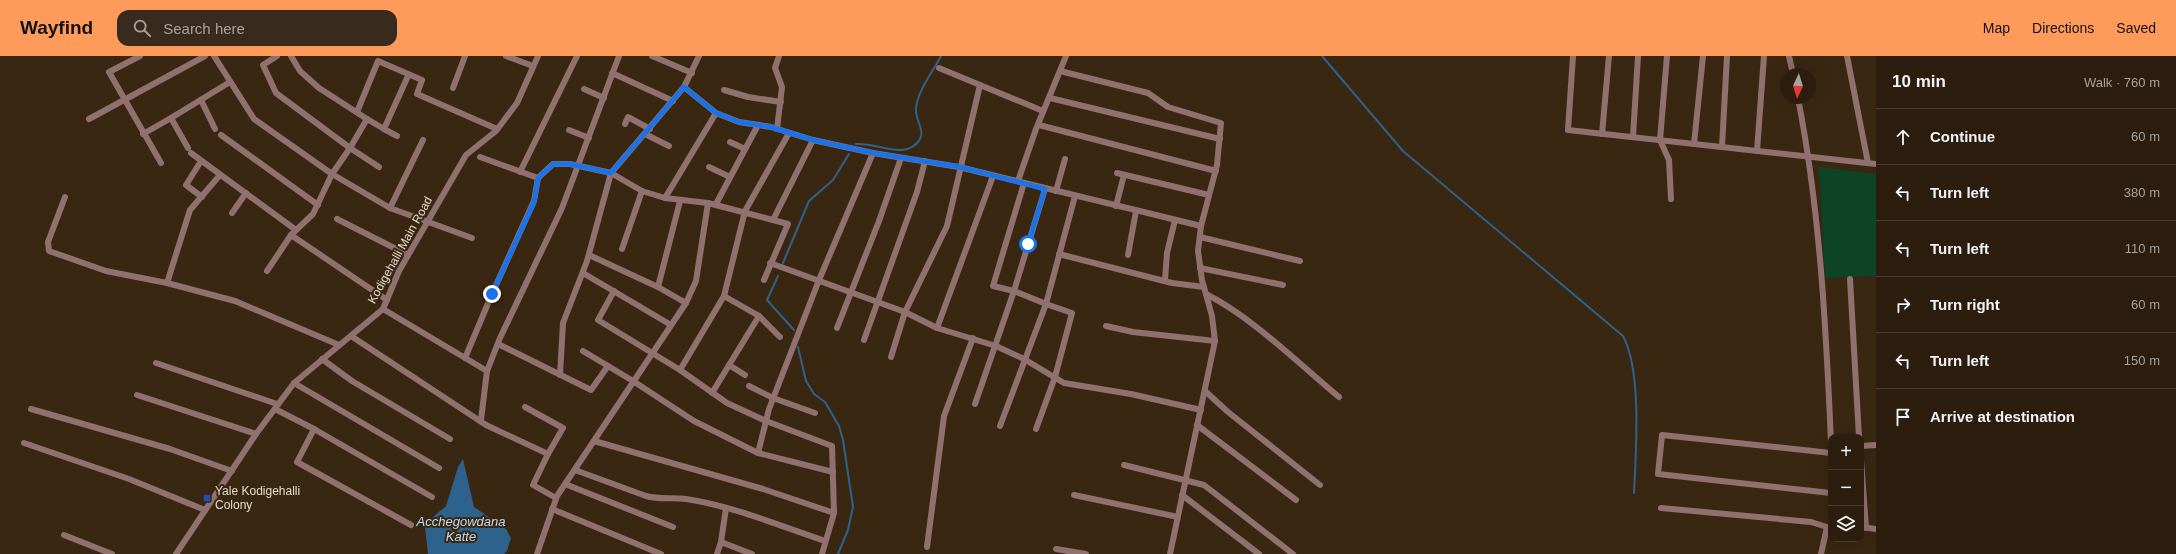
<!DOCTYPE html>
<meta charset="utf-8">
<style>
:root{--surface:#2c1d0e;--page:#382a1c;--text:#f1f3f6;--muted:#a6a29e;--line:#483b2e;--accent:#ff9b5a}
body{margin:0;font-family:Arial,sans-serif;background:var(--page);color:var(--text)}
.controls{position:absolute;right:12px;bottom:12px;display:grid;overflow:hidden;border-radius:8px;box-shadow:0 4px 16px #0002}
.controls button{width:36px;height:36px;display:grid;place-items:center;padding:0;border:0;border-bottom:1px solid var(--line);background:var(--surface);color:var(--text);font:20px sans-serif}
.compass{position:absolute;left:1780px;top:12px;width:36px;height:36px;border-radius:50%;background:var(--surface);box-shadow:0 4px 16px #0002;rotate:184deg}
.stop{position:absolute;width:12px;height:12px;margin:-9px;border:3px solid #1a73e8;border-radius:50%;background:#fff}
.stop.end{background:#1a73e8;border-color:#fff;box-shadow:0 1px 4px #0008}
.list{margin:0;padding:0;list-style:none}
h2{display:flex;justify-content:space-between;align-items:center;height:52px;margin:0;padding:0 16px;font-size:17px}
h2 small{font-size:13px;font-weight:400;color:var(--muted)}
.list li{display:grid;grid-template-columns:26px 1fr auto;gap:12px;align-items:center;box-sizing:border-box;height:56px;padding:0 16px;border-top:1px solid var(--line)}
.list b{display:block;font-size:15px;white-space:nowrap}
.list em{font-size:13px;font-style:normal;color:var(--muted)}
.icon{flex:none;width:22px;height:22px;fill:none;stroke:currentColor;stroke-width:2;stroke-linecap:round;stroke-linejoin:round}
.map{position:relative;flex:none;width:1876px;height:498px;overflow:hidden}
header{display:flex;align-items:center;gap:24px;box-sizing:border-box;height:56px;padding:0 20px;background:var(--accent);color:#111}
header strong{font-size:19px}
nav{display:flex;gap:22px;margin-inline-start:auto;font-size:14px}
.search{width:280px;height:36px;background:var(--page);display:flex;align-items:center;gap:10px;box-sizing:border-box;padding:0 14px;border-radius:12px;color:var(--muted);font-size:15px}
main{display:flex}
aside{flex:1;background:var(--surface)}
.map>svg:first-child{display:block}
.green{fill:#0d4327}
.water{fill:#2d628c}
.lines{fill:none;stroke-linecap:round;stroke-linejoin:round}
.stream{stroke:#2d628c;stroke-width:2}
.minor{stroke:#90716f;stroke-width:6}
.route{stroke:#1a73e8;stroke-width:5}
.transit-dot{fill:#1a4fb4;stroke:#3a2712;stroke-width:1.5}
.labels{text-anchor:middle;dominant-baseline:central;stroke-width:4;stroke-linejoin:round;paint-order:stroke}
.street-label{font-size:12px;fill:#e5d9cc;stroke:#3a2712}
.poi-label{font-size:12px;fill:#e5d9cc;stroke:#3a2712;text-anchor:start}
.water-label{font-size:13px;font-style:italic;fill:#bedcf5;stroke:#3a2712}
</style>
<header>
<strong>Wayfind</strong>
<div class="search"><svg class="icon" aria-label="search" viewBox="0 0 24 24"><circle cx="10" cy="10" r="6"/><path d="M15 15l6 6"/></svg>Search here</div>
<nav><a>Map</a><a>Directions</a><a>Saved</a></nav>
</header>
<main>
<div class="map">
<svg width="1876" height="498" viewBox="0 0 1876 498">
<rect width="100%" height="100%" fill="#3a2712"/>
<!-- green -->
<path class="green" d="M1819,111l57,7v102l-51,2z"/>
<!-- water -->
<path class="water" d="M463,403l11,48 32,22 5,9 -4,13 -3,3h-76l-3,-27 8,-10 13,-11 12,-39z"/>
<g class="lines">
<!-- stream -->
<g class="stream">
<path d="M1322,0l81,95 220,185c19,35 13,116 11,157"/>
<path d="M856,88c16,-1 31,7 46,6 7,0 15,-5 18,-11 5,-10 -5,-19 -4,-30 1,-18 17,-37 25,-53"/>
<path d="M783,207l26,-62 24,-21 16,-26"/>
<path d="M778,220l-11,24 27,30"/>
<path d="M798,291l8,34 8,13 11,8 14,24 4,14 10,67 -5,23 -10,24"/>
</g>
<!-- minor -->
<g class="minor">
<path d="M140,0l-31,16 52,91"/>
<path d="M214,0l40,63 78,55 58,34 82,30"/>
<path d="M277,0l-14,9 13,28 74,55 29,19"/>
<path d="M291,0l9,15 19,17 48,31"/>
<path d="M506,0l27,10"/>
<path d="M652,0l40,17"/>
<path d="M1573,0l-5,74 308,34"/>
<path d="M1667,0l-7,84 9,20 2,39"/>
<path d="M1789,0l4,18"/>
<path d="M1847,0l21,107"/>
<path d="M939,12l104,43"/>
<path d="M1060,15l88,22 20,14 53,16 -4,42 -16,61 -3,25 4,29 10,36 3,25 -45,213"/>
<path d="M612,17l61,28"/>
<path d="M684,31l32,26 23,9 32,5 42,13 60,13 86,14 242,59"/>
<path d="M453,32l12,-32"/>
<path d="M584,33l20,9"/>
<path d="M724,34l24,7 33,5"/>
<path d="M1050,42l170,41"/>
<path d="M1798,42c22,113 28,229 33,344"/>
<path d="M201,44l14,29"/>
<path d="M357,56l21,-51 44,19 -5,14 80,35"/>
<path d="M171,62l59,-36"/>
<path d="M89,63l116,-63"/>
<path d="M625,68l3,-7 22,12"/>
<path d="M1039,69l177,46"/>
<path d="M384,73l13,7"/>
<path d="M777,73l5,-42 -7,-19 4,-12"/>
<path d="M569,74l20,8"/>
<path d="M143,78l28,-16 17,30"/>
<path d="M645,78l24,12"/>
<path d="M1602,78l7,-78"/>
<path d="M221,79l97,70"/>
<path d="M1633,81l5,-81"/>
<path d="M730,86l15,7"/>
<path d="M1694,88l9,-88"/>
<path d="M1722,91l5,-91"/>
<path d="M1757,95l7,-95"/>
<path d="M191,97l105,77"/>
<path d="M480,101l58,21 15,-14h17l41,9 73,-86 15,-31"/>
<path d="M201,105l-15,24 16,12"/>
<path d="M709,111l21,10"/>
<path d="M520,116l57,-116"/>
<path d="M1117,117l92,22"/>
<path d="M1018,125l18,-52 30,-73"/>
<path d="M1045,133l-31,102 32,13 29,-108"/>
<path d="M1056,135l9,-32"/>
<path d="M65,141l-17,45 1,9 57,20 61,12 68,18 104,44"/>
<path d="M665,142l51,-85"/>
<path d="M716,148l42,-79"/>
<path d="M1116,150l8,-31"/>
<path d="M390,152l33,-68"/>
<path d="M232,157l14,-20"/>
<path d="M337,163l71,36"/>
<path d="M773,164l40,-80"/>
<path d="M1200,181l100,24"/>
<path d="M622,193l20,-58"/>
<path d="M1059,198l113,29 32,4"/>
<path d="M589,199l69,32 28,16"/>
<path d="M1128,199l8,-44"/>
<path d="M770,207l135,49 32,16 59,18 28,13 40,24 67,11 70,16"/>
<path d="M1200,212l83,17"/>
<path d="M267,215l24,-36"/>
<path d="M583,217l88,52"/>
<path d="M1850,223l9,158"/>
<path d="M1165,224l2,-27 8,-33"/>
<path d="M167,227l23,-73 30,-35"/>
<path d="M658,231l22,-86"/>
<path d="M614,235l-16,29 82,50 47,33 39,18 -8,32"/>
<path d="M1206,238c46,23 93,70 133,103"/>
<path d="M387,244l-96,-65 22,-21 19,-40 18,-26 17,-29 17,10 24,-53"/>
<path d="M383,253l104,62"/>
<path d="M759,260l21,21"/>
<path d="M1106,270l27,6 82,9"/>
<path d="M837,272l42,-107 22,-63"/>
<path d="M937,272l56,-152"/>
<path d="M351,280l135,89 62,29 -15,31 23,13"/>
<path d="M864,284l53,-148 8,-31"/>
<path d="M498,288l93,46 17,-24"/>
<path d="M583,295l50,30 61,40 64,32 75,19"/>
<path d="M891,301l14,-45 42,-86 33,-141"/>
<path d="M465,302l27,-64 42,-93 4,-23"/>
<path d="M322,303l30,22 98,58"/>
<path d="M156,307l121,41"/>
<path d="M729,309l16,10"/>
<path d="M680,314l44,-74 21,-85 44,-78"/>
<path d="M560,319l3,-52 24,-62 24,-88 31,18 23,7 43,5 80,21 -24,56"/>
<path d="M294,327l145,85"/>
<path d="M749,330l24,12 42,15"/>
<path d="M1205,335l23,21 92,73"/>
<path d="M712,337l47,-77 -35,-20"/>
<path d="M137,339l119,39"/>
<path d="M975,348l39,-113 -21,-5 31,-103"/>
<path d="M525,351l38,21 -15,26"/>
<path d="M31,353l139,40 62,22"/>
<path d="M275,353l39,20 118,68"/>
<path d="M481,364l6,-49 13,-33 62,-130 57,-152"/>
<path d="M1197,369l99,75"/>
<path d="M1000,370l46,-122 26,9 -17,64 -19,52"/>
<path d="M314,373l-17,33 114,63"/>
<path d="M594,385l169,48 71,24"/>
<path d="M24,387l105,36 76,31"/>
<path d="M1861,390l15,-1"/>
<path d="M1831,397l-169,-18 -4,39 173,19"/>
<path d="M1861,403l5,69"/>
<path d="M1124,409l80,20 89,69"/>
<path d="M575,414l71,26c14,4 27,1 40,3 47,7 94,27 139,42"/>
<path d="M565,428l108,43"/>
<path d="M1074,439l104,22"/>
<path d="M1182,439l77,59"/>
<path d="M1661,452l150,14 16,5"/>
<path d="M552,453l109,45"/>
<path d="M1861,471l15,2"/>
<path d="M64,479l48,19"/>
<path d="M721,486l5,-34"/>
<path d="M927,491l17,-131 29,-78"/>
<path d="M1056,493l30,5"/>
<path d="M176,498l80,-120 38,-51 89,-74 16,-38 67,-116 30,-24 21,-28 21,-47"/>
<path d="M537,498l20,-58 129,-193 10,-22 12,-78"/>
<path d="M717,498l4,-12 31,12"/>
<path d="M822,498l12,-41 -2,-67 -66,-25 3,-12 50,-129 54,-127"/>
<path d="M1821,498l6,-27 3,-1"/>
</g>
</g>
<g class="lines">
<!-- route -->
<path class="route" d="M492,238l42,-92 4,-24 15,-14h17l41,9 73,-86 32,26 23,9 32,5 42,13 60,13 87,14 85,22 -17,55"/>
</g>
<!-- markers -->
<rect class="transit-dot" x="203" y="438" width="8" height="8" rx="2"/>
<g class="labels">
<!-- street labels -->
<g class="street-label">
<text transform="translate(400 194) rotate(-61)">Kodigehalli Main Road</text>
</g>
<!-- poi labels -->
<g class="poi-label">
<text x="215" y="435">Yale Kodigehalli<tspan x="215" dy="14">Colony</tspan></text>
</g>
<!-- water labels -->
<g class="water-label">
<text x="461" y="465">Acchegowdana<tspan x="461" dy="15">Katte</tspan></text>
</g>
</g>
</svg>
<div class="controls">
<button>+</button>
<button>−</button>
<button><svg class="icon" aria-label="layers" viewBox="0 0 24 24"><path d="M12 4l9 5-9 5-9-5zM3 14l9 5 9-5"/></svg></button>
</div>
<svg class="compass" viewBox="-18 -18 36 36"><path d="M0-13l5 13h-10z" fill="#e53935"/><path d="M0 13l5-13h-10z" fill="#a6a29e"/></svg>
<div class="stop" style="left:1028px;top:188px"></div>
<div class="stop end" style="left:492px;top:238px"></div>
</div>
<aside>
<h2>10 min<small>Walk · 760 m</small></h2>
<ul class="list">
<li><svg class="icon" aria-label="ahead" viewBox="0 0 24 24"><path d="M12 20V5M6 11l6-6 6 6"/></svg><div><b>Continue</b></div><em>60 m</em></li>
<li><svg class="icon" aria-label="left" viewBox="0 0 24 24"><path d="M17 20v-9H6M10 6l-5 5 5 5"/></svg><div><b>Turn left</b></div><em>380 m</em></li>
<li><svg class="icon" aria-label="left" viewBox="0 0 24 24"><path d="M17 20v-9H6M10 6l-5 5 5 5"/></svg><div><b>Turn left</b></div><em>110 m</em></li>
<li><svg class="icon" aria-label="right" viewBox="0 0 24 24"><path d="M7 20v-9h11M14 6l5 5-5 5"/></svg><div><b>Turn right</b></div><em>60 m</em></li>
<li><svg class="icon" aria-label="left" viewBox="0 0 24 24"><path d="M17 20v-9H6M10 6l-5 5 5 5"/></svg><div><b>Turn left</b></div><em>150 m</em></li>
<li><svg class="icon" aria-label="arrive" viewBox="0 0 24 24"><path d="M6 21V4h12l-3 4 3 4H6"/></svg><div><b>Arrive at destination</b></div></li>
</ul>
</aside>
</main>
